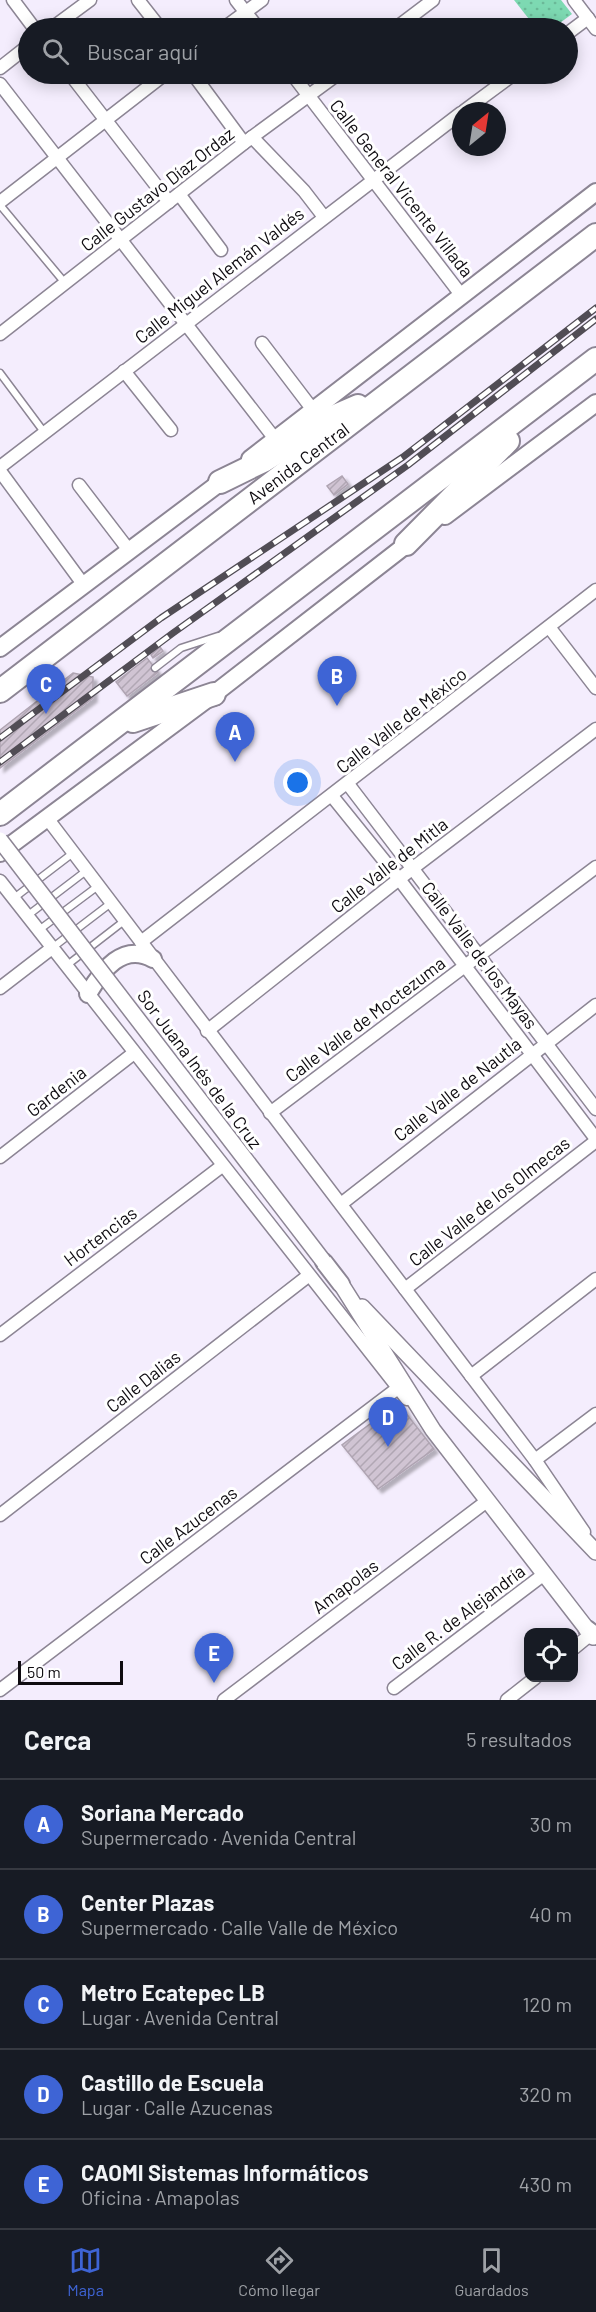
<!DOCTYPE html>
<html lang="es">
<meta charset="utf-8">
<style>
:root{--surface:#171b24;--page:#20242c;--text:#f1f3f6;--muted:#9ea1a6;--line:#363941;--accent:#3e64d5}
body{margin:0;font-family:Barlow,sans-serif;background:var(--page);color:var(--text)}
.controls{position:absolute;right:18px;bottom:18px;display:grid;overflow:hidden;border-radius:12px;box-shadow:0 3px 15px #0003}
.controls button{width:54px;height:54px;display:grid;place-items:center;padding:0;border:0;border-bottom:2px solid var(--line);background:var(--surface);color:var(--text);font:30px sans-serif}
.compass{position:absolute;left:452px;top:102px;width:54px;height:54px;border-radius:50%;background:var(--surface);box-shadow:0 3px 15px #0003;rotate:30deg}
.scale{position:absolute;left:18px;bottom:15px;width:105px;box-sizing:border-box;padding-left:6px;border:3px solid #0e0b10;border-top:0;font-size:16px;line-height:21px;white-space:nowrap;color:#0e0b10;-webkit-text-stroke:4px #fff;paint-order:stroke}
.you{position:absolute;left:298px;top:783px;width:21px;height:21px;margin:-15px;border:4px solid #fff;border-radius:50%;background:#1a73e8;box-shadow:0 0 0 9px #1a73e833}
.badge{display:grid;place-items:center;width:39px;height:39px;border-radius:50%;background:var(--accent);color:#fff;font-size:20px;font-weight:700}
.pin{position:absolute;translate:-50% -50px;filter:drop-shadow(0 2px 3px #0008)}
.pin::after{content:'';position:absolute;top:32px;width:21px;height:18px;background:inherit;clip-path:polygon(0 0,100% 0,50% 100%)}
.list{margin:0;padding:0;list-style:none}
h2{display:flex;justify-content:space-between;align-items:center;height:78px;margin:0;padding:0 24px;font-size:26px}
h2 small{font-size:20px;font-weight:400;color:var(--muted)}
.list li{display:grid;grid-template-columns:39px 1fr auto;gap:18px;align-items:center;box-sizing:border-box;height:90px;padding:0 24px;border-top:2px solid var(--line)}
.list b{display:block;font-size:22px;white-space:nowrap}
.list p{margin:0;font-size:20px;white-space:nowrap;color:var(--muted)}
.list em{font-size:20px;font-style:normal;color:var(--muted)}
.icon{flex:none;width:33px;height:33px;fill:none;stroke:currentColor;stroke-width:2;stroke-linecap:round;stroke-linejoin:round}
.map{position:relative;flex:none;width:596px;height:1700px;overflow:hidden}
.search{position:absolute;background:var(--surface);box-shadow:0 3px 15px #0003;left:18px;right:18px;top:18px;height:66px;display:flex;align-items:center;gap:15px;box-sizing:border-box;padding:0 21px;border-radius:33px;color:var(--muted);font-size:22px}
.sheet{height:528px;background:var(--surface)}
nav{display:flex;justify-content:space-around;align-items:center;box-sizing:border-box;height:84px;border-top:2px solid var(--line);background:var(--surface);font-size:16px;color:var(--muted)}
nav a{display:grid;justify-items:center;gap:3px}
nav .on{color:var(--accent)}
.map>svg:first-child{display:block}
.grass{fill:url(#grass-dots)}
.building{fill:url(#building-hatch);stroke:#afa4b2;stroke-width:1.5;filter:url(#shadow)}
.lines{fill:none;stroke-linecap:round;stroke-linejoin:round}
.service-casing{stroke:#8c8594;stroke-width:9}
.minor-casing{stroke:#8c8594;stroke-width:15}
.tertiary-casing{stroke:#8c8594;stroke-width:18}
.secondary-casing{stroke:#8c8594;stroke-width:20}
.motorway-casing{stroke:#8c8594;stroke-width:26}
.service{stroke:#fff;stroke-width:6}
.minor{stroke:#fff;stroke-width:12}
.tertiary{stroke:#fff;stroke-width:15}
.secondary{stroke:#fff;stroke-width:16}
.motorway{stroke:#fff;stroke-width:22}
.rail-casing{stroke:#514d55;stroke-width:7}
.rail{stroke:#fff;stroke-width:4.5;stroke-dasharray:14;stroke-linecap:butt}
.tertiary-bridge-casing{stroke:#8c8594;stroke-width:18;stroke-linecap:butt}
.tertiary-bridge{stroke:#fff;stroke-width:15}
.labels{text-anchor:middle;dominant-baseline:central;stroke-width:6;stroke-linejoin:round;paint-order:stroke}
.street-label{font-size:18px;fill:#0e0b10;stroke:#fff}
</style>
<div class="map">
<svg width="596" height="1700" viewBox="0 0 596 1700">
<defs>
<pattern id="grass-dots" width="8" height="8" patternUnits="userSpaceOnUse" patternTransform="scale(1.5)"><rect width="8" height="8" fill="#7dd9b2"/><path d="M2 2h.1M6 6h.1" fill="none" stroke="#6bb998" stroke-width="1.8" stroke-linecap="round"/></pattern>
<pattern id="building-hatch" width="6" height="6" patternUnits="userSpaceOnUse" patternTransform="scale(1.5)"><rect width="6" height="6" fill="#d0c4d3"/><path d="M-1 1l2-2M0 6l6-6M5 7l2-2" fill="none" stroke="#b1a7b4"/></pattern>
<filter id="shadow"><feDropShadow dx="4" dy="4" stdDeviation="1.5" flood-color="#0004"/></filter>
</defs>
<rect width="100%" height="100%" fill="#f4edfd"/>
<!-- grass -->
<path class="grass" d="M514,0h47l11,14 -19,14h-17z"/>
<!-- building -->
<g class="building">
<path d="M342,476l6,8 -14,11 -7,-9z"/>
<path d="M160,647l3,4 -10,7 -2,-3z"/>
<path d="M147,658l11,14 -31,24 -11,-14z"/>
<path d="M73,673l20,4v21l-93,70v-38z"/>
<path d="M398,1403l36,46 -56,40 -36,-44z"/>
</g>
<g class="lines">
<defs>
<g id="service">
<path d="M0,205l65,78"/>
<path d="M0,373l44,59"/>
<path d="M155,668l26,-20 37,-12"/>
<path d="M14,898l59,-45"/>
<path d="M27,916l59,-45"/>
<path d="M39,930l59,-44"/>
<path d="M52,948l59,-45"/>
<path d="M66,966l58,-45"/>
</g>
<g id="minor">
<path d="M13,0l21,28"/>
<path d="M138,0l22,28"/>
<path d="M236,0l22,28"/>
<path d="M574,0l22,29"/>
<path d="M52,28l38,-28"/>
<path d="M224,28l38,-28"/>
<path d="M396,28l37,-28"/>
<path d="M568,33l20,-15"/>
<path d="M0,68l28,-22"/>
<path d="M70,74l99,128"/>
<path d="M193,74l51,69"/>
<path d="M292,74l170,222"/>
<path d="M0,84l275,355"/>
<path d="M464,111l50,-37"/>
<path d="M252,137l52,54 20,26"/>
<path d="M179,194l42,56"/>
<path d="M0,202l165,-128"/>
<path d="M0,334l244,-191 94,-69"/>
<path d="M262,343l51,67"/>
<path d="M124,371l47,59"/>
<path d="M0,467l461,-354"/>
<path d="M0,471l83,113"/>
<path d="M79,485l49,64"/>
<path d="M549,627l47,61"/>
<path d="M348,784l248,325"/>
<path d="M332,796l67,83 197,260"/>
<path d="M47,818l488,642 49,72"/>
<path d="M0,881l407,518"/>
<path d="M141,942l455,-352"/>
<path d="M0,988l52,-40"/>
<path d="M207,1031l206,-163 183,-139"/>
<path d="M270,1113l326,-246"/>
<path d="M0,1157l134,-104"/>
<path d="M341,1204l255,-199"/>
<path d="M405,1289l191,-148"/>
<path d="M0,1335l222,-169"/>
<path d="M471,1376l125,-97"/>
<path d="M535,1460l61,-46"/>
<path d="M0,1515l308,-239"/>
<path d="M574,1648l17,-14"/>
<path d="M394,1688l149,-113"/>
<path d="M0,1690l398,-302"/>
<path d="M224,1700l263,-199"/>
<path d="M507,1700l28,-22"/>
</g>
<g id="tertiary">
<path d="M341,1284l92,146 160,207"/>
<path d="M362,1307l234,245"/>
</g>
<g id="secondary">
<path d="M250,459l346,-267"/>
<path d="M445,516l151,-113"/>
<path d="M0,648l230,-173"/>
<path d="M0,853l214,-159 201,-156"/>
<path d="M88,994c14,-24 35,-52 65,-35"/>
<path d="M324,1262l17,22"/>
<path d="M587,1629l9,7"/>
</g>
<g id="motorway">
<path d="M220,482l45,-22 70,-44 23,-10"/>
<path d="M406,544l102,-103"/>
<path d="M0,691l596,-456"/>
<path d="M133,721l81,-27"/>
<path d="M0,814l596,-455"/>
</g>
</defs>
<!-- service casing -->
<use href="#service" class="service-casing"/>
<!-- minor casing -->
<use href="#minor" class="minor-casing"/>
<!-- tertiary casing -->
<use href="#tertiary" class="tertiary-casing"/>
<!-- secondary casing -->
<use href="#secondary" class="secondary-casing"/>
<!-- motorway casing -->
<use href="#motorway" class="motorway-casing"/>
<!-- service -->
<use href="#service" class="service"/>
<!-- minor -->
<use href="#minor" class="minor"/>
<!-- tertiary -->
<use href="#tertiary" class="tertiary"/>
<!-- secondary -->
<use href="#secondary" class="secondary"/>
<!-- motorway -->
<use href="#motorway" class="motorway"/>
<defs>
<g id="rail">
<path d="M0,738l161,-120 242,-161 193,-149"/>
<path d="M0,762l173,-129 235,-168 188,-146"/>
</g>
</defs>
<!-- rail casing -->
<use href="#rail" class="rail-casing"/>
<!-- rail -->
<use href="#rail" class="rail"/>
<defs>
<path id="tertiary-bridge" d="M0,840l324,422"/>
</defs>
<!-- tertiary-bridge casing -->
<use href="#tertiary-bridge" class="tertiary-bridge-casing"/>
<!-- tertiary-bridge -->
<use href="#tertiary-bridge" class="tertiary-bridge"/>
</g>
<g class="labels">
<!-- street labels -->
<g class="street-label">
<text transform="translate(402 188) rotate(52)">Calle General Vicente Villada</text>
<text transform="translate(157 189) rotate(-38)">Calle Gustavo Díaz Ordaz</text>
<text transform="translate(219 275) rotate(-38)">Calle Miguel Alemán Valdés</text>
<text transform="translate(298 463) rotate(-37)">Avenida Central</text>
<text transform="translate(401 720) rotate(-38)">Calle Valle de México</text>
<text transform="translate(389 865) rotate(-38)">Calle Valle de Mitla</text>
<text transform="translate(480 955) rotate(53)">Calle Valle de los Mayas</text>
<text transform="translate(365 1019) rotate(-37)">Calle Valle de Moctezuma</text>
<text transform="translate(200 1069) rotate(53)">Sor Juana Inés de la Cruz</text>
<text transform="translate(457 1089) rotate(-38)">Calle Valle de Nautla</text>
<text transform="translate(56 1091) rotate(-38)">Gardenia</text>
<text transform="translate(489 1201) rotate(-38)">Calle Valle de los Olmecas</text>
<text transform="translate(100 1236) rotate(-37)">Hortencias</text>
<text transform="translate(143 1381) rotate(-38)">Calle Dalias</text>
<text transform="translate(188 1525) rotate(-37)">Calle Azucenas</text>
<text transform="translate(345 1586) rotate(-37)">Amapolas</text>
<text transform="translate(458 1617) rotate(-37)">Calle R. de Alejandría</text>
</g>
</g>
</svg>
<div class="controls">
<button><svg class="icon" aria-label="locate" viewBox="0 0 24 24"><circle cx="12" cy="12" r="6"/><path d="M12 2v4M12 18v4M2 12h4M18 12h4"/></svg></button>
</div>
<svg class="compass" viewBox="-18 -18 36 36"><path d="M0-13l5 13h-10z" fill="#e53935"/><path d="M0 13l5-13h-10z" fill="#9ea1a6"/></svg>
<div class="scale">50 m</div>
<div class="you"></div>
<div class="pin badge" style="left:235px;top:762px">A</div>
<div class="pin badge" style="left:337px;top:706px">B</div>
<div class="pin badge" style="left:46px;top:714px">C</div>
<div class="pin badge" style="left:388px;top:1447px">D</div>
<div class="pin badge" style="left:214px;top:1683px">E</div>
<div class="search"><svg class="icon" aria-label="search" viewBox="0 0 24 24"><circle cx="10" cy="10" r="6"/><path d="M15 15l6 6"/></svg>Buscar aquí</div>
</div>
<section class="sheet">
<h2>Cerca<small>5 resultados</small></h2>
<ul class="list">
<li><span class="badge">A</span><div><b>Soriana Mercado</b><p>Supermercado · Avenida Central</p></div><em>30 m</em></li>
<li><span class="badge">B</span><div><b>Center Plazas</b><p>Supermercado · Calle Valle de México</p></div><em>40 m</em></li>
<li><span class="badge">C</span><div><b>Metro Ecatepec LB</b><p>Lugar · Avenida Central</p></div><em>120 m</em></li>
<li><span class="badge">D</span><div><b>Castillo de Escuela</b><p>Lugar · Calle Azucenas</p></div><em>320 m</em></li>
<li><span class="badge">E</span><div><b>CAOMI Sistemas Informáticos</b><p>Oficina · Amapolas</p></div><em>430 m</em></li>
</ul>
</section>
<nav>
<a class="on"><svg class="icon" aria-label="map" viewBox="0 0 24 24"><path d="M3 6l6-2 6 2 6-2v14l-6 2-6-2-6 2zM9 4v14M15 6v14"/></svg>Mapa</a>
<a><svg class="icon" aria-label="directions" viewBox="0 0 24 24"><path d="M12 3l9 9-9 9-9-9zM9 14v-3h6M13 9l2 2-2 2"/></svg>Cómo llegar</a>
<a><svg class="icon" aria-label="saved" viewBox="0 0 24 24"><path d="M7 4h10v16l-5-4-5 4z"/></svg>Guardados</a>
</nav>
